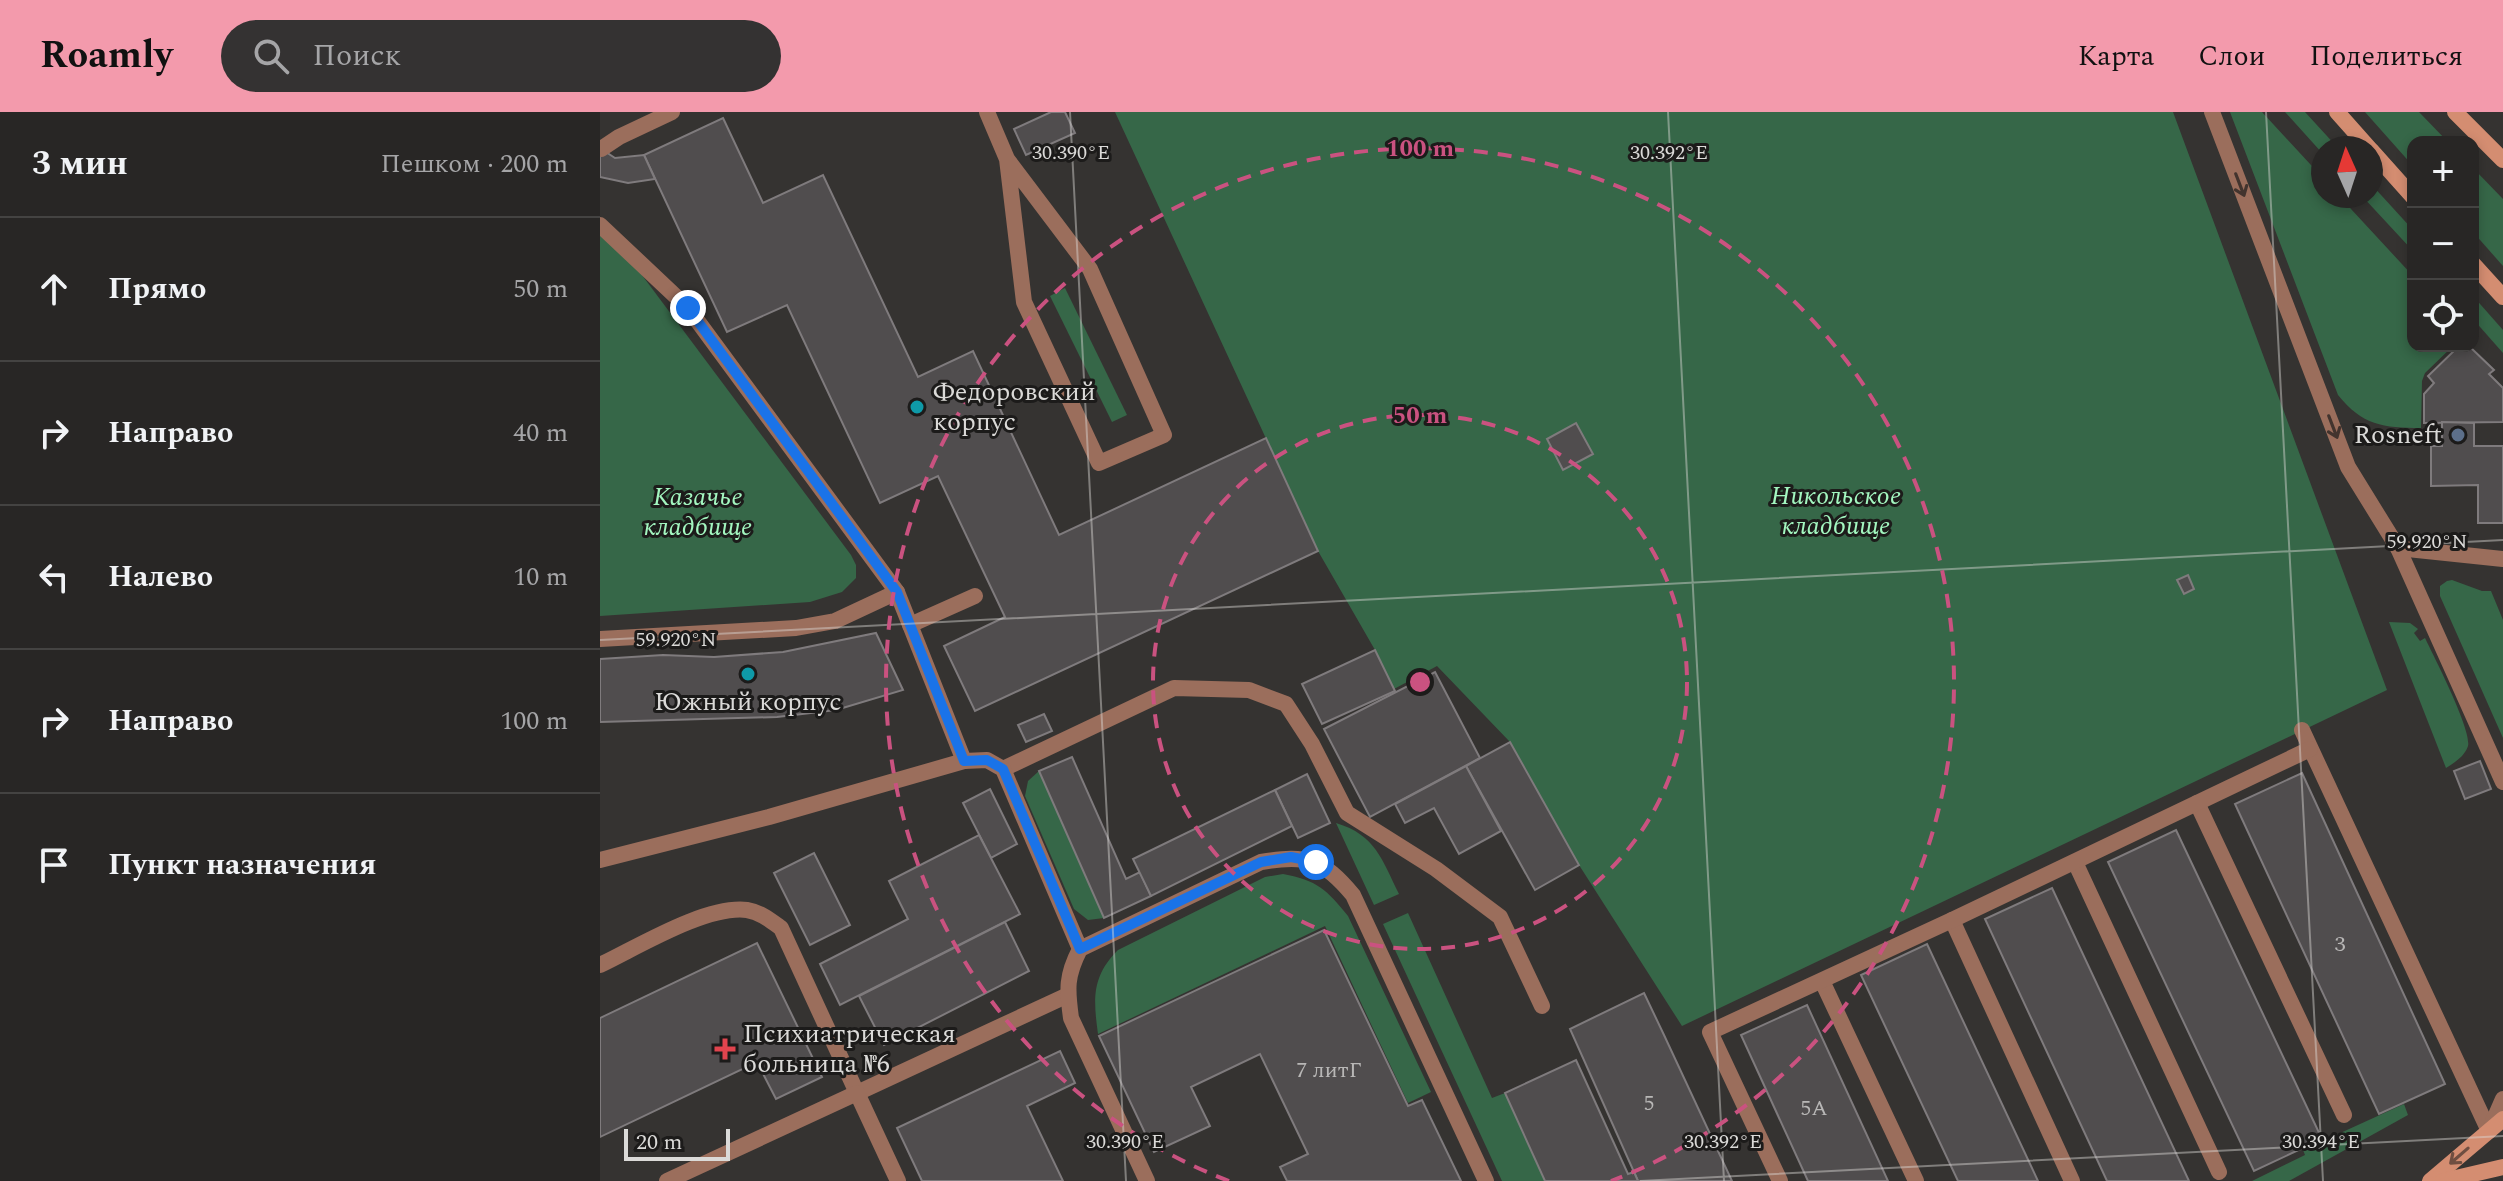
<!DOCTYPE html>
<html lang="ru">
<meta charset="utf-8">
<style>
:root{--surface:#282625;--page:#343232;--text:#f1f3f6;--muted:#a5a5a7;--line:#444342;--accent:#f39aac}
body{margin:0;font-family:Spectral,serif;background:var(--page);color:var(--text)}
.controls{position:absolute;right:24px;top:24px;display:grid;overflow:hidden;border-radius:16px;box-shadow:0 4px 12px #0003}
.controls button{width:72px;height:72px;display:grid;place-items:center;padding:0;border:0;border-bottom:2px solid var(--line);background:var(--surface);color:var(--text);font:40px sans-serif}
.compass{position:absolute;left:1711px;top:24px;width:72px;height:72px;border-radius:50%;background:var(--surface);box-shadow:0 4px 12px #0003;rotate:357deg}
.scale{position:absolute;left:24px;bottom:20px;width:106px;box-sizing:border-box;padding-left:8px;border:4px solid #dbdad8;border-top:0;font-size:22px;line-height:28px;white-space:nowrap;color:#dbdad8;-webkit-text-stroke:6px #1c1b1a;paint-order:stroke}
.stop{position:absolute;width:24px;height:24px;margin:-18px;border:6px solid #1a73e8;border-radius:50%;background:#fff}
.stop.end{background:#1a73e8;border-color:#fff;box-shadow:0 2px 8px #0008}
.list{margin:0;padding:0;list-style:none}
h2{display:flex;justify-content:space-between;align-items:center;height:104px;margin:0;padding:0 32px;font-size:34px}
h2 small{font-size:26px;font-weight:400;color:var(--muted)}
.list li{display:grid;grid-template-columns:52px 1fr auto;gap:24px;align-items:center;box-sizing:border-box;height:144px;padding:0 32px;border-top:2px solid var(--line)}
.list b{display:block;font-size:30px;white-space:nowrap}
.list em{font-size:26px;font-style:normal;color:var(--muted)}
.icon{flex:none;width:44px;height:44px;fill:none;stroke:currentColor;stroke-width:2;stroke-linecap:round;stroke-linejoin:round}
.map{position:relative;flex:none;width:1903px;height:1069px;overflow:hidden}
header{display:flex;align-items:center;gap:48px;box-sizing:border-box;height:112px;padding:0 40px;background:var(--accent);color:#111}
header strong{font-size:38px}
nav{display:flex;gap:44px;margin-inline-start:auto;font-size:28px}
.search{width:560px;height:72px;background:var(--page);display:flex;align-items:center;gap:20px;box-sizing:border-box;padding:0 28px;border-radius:44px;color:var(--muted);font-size:30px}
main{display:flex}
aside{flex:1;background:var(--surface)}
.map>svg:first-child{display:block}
.green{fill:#366748}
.building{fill:#504d4e;stroke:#7f7b7d;stroke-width:2}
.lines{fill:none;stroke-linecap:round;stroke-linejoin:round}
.service{stroke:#9b6e5c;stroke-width:16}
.secondary{stroke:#d48d71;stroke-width:16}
.oneway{stroke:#42342e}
.oneway2{stroke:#6f4e41}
.route{stroke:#1a73e8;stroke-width:10}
.ticks{fill:none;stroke:#dbdad8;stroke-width:2;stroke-opacity:0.45}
.ring{fill:none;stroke:#ca5280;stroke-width:4;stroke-dasharray:14 10}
.culture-dot{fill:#0f9aa8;stroke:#1c1b1a;stroke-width:3}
.service-dot{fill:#5c6f8a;stroke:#1c1b1a;stroke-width:3}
.health-dot{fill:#e0444e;stroke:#1c1b1a;stroke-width:3}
.labels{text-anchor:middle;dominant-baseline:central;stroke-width:6;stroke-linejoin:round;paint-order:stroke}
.number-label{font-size:22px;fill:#b8b7b6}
.poi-label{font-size:26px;fill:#dbdad8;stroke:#1c1b1a;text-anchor:start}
.park-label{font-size:26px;font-style:italic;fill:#a3f7c0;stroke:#1c1b1a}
.ticks-label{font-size:20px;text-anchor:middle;fill:#dbdad8;stroke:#1c1b1a;stroke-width:6;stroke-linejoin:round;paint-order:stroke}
.centre{fill:#ca5280;stroke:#1c1b1a;stroke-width:4}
.ring-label{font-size:24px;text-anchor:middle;font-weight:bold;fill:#ca5280;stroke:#1c1b1a;stroke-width:6;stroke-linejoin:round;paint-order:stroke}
</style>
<header>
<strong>Roamly</strong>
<div class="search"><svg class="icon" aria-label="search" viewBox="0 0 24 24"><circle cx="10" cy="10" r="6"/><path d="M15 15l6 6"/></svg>Поиск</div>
<nav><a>Карта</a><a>Слои</a><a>Поделиться</a></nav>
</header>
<main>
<aside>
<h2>3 мин<small>Пешком · 200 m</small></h2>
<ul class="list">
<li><svg class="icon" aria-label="ahead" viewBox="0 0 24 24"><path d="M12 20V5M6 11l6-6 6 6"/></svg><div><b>Прямо</b></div><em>50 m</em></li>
<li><svg class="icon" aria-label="right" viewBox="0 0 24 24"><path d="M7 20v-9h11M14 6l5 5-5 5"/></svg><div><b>Направо</b></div><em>40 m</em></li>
<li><svg class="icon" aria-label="left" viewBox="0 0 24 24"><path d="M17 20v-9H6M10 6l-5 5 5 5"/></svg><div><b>Налево</b></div><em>10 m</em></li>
<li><svg class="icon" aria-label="right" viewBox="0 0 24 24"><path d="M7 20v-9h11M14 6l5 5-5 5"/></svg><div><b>Направо</b></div><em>100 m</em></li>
<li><svg class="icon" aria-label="arrive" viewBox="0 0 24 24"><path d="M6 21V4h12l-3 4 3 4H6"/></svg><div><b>Пункт назначения</b></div></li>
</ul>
</aside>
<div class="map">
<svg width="1903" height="1069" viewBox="0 0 1903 1069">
<rect width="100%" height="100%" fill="#353331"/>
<!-- green -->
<g class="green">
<path d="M515,0h1058l214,578 -705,336 -103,-161 -69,-123 -73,-76 -43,23 -19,-39 -57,-99z"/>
<path d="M1630,0h32l61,66v18h16l74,80v70h40l-28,27 -3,8 -1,47c-38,0 -59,-3 -83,-33z"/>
<path d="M1685,0h20l33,36h-15v6z"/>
<path d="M1765,0h54l29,30h-35v24z"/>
<path d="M1873,56l30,31v67l-30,-34z"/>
<path d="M1771,72l42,46v21l-51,-55h9z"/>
<path d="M0,111l21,24 230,308 5,10v13l-14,14 -32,10 -210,14z"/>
<path d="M465,176l62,127 -15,7 -62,-126z"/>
<path d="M1873,184l30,34v23l-30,-34z"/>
<path d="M1852,468l30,11h9l12,29v118l-63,-142v-10l7,-5z"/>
<path d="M1789,510l21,1 8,6 -4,4 6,8 5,-3c9,19 47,92 43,108 -3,10 -14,17 -22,22z"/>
<path d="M439,659l65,147 -16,2 -14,-11 -49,-113 3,-15z"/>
<path d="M736,711c40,12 46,37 63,71l-25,11z"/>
<path d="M683,762c34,6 44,16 65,42l83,176 -23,11 -83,-177 -227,108c-5,-36 -6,-58 20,-84l147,-73z"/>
<path d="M808,801l84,185 13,-5 40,88h-43l-119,-257z"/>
<path d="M1804,992l4,11 -119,66h-37l53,-26 -2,-5z"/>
</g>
<!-- building -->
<g class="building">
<path d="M451,0h14l10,21 -49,22 -12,-26z"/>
<path d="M123,6l40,85 60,-28 95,202 55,-26 86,184 207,-97 52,113 -343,160 -31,-65 61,-29 -67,-141 -58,27 -93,-198 -60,27 -83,-177z"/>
<path d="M0,36l15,10 29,-3 11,24 -27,4 -28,-6z"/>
<path d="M1859,234h10l25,24 -5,4 14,14v34l-79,1v-29l10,-11 -6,-7z"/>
<path d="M1842,310l32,1v23h29v77h-25v-38l-47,1v-40h11z"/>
<path d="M976,311l17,31 -30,16 -16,-31z"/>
<path d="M1588,463l6,14 -10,5 -7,-14z"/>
<path d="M276,521l27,57 -67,20 -59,7 -177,5v-63l63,-4 51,2 69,-5z"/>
<path d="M775,538l20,41 -73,33 -20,-40z"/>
<path d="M835,560l45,86 -110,59 -46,-88z"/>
<path d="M444,602l8,17 -26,11 -8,-17z"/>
<path d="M910,630l69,123 -44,25 -69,-124z"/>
<path d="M472,645l54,122 14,-7 11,24 -47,22 -65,-147z"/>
<path d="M1880,649l11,28 -26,10 -11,-28z"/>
<path d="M866,654l35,65 -42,23 -25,-46 -29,15 -10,-19z"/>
<path d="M1702,661l143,311 -66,30 -144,-310z"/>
<path d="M707,662l23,49 -32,15 -23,-48z"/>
<path d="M390,677l27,55 -26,14 -28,-55z"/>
<path d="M675,678l17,36 -141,70 -18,-37z"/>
<path d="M1576,718l146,309 -68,32 -146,-309z"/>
<path d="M379,723l41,79 -180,91 -20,-41 88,-45 -19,-38z"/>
<path d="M214,741l36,72 -40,20 -36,-72z"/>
<path d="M1452,776l137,293h-82l-122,-262z"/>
<path d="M405,810l24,49 -145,74 -25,-49z"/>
<path d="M724,818l84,176 14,-6 39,81h-174l-7,-14 28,-13 -48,-100 -69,33 19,39 -56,26 -55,-116z"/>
<path d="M157,831l65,134 -46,22 -19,-37 -157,75v-119z"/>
<path d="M1327,832l111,237h-80l-97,-206z"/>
<path d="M1044,881l20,42 68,146h-94l-68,-152z"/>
<path d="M1207,893l81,176h-80l-67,-146z"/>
<path d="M460,939l15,32 -48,23 36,75h-141l-25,-53z"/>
<path d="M976,948l52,114 6,-2 4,9h-93l-40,-88z"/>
</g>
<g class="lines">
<!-- service -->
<g class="service">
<path d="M387,0l20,47 83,110 74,166 -65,28 -75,-161 -17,-143"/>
<path d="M1612,0l136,355 50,81 105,11"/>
<path d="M1,37l18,-12 53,-25"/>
<path d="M0,113l88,83 209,284 67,169"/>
<path d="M1798,436l105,234"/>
<path d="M310,513l65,-29"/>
<path d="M0,527l196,-11 39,-7 62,-29"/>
<path d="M1702,618l187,401"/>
<path d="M403,657l171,-81 75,2 37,14 26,40 35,69 89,56 64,48 42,89"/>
<path d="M1597,691l147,312"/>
<path d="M0,748l169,-43 195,-56 23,-1 16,9 77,180"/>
<path d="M1475,750l144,310"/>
<path d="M1352,808l120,261"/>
<path d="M0,853c38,-18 106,-60 147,-55 13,2 23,10 34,18l76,165 211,-98"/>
<path d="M1222,869l94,200"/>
<path d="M1889,1019l14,-32"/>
<path d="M67,1069l190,-88 41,88"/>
<path d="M547,1069l-76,-163c-4,-29 -5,-42 9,-69l181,-87c46,-8 62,-3 92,33l133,286"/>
<path d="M1180,1069l-70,-149 242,-112 358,-171"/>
</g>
<!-- secondary -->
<g class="secondary">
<path d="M1737,0l32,36"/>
<path d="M1855,0l48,48"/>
<path d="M1771,38l42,47"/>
<path d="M1873,152l30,33"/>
<path d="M1830,1069l73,-62"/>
<path d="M1843,1069l60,-14"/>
</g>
</g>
<!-- one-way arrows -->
<defs><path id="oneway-shaft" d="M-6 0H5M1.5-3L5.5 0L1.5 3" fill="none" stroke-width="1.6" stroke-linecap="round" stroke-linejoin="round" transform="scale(2)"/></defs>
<g class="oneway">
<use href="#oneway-shaft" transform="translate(1640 73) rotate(69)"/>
<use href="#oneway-shaft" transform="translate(1733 315) rotate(69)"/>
</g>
<use class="oneway2" href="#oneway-shaft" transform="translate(1859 1044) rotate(139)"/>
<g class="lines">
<!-- route -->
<path class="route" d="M88,196l209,284 67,169 23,-1 16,9 77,180 181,-87 30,-5 25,5"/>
</g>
<!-- ticks -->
<path class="ticks" d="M470,0l56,1069M1068,0l56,1069M1666,0l57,1069M0,528l1903,-100M1040,1069l863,-45"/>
<!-- distance rings -->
<g class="ring">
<circle cx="820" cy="570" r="267"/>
<path d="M629 1069A534 534 0 1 1 1011 1069"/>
</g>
<!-- markers -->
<g class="culture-dot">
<circle cx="317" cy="295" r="8"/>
<circle cx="148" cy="562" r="8"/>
</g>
<circle class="service-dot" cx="1858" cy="323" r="8"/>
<path class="health-dot" d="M121 925h8v8h8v8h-8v8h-8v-8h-8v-8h8z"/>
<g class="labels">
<!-- number labels -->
<g class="number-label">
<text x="1740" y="832">3</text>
<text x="729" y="958">7 литГ</text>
<text x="1049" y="991">5</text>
<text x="1214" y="996">5А</text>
</g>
<!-- poi labels -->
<g class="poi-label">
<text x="333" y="280">Федоровский<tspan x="333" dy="30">корпус</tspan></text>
<text x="1842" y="323" text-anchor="end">Rosneft</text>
<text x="148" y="590" text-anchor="middle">Южный корпус</text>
<text x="143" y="922">Психиатрическая<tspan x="143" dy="30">больница №6</tspan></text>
</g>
<!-- park labels -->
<g class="park-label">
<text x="1236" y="384">Никольское<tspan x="1236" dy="30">кладбище</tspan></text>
<text x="98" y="385">Казачье<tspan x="98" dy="30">кладбище</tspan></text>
</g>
</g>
<g class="ticks-label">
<text x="471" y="47">30.390°E</text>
<text x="1069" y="47">30.392°E</text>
<text x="1827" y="436">59.920°N</text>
<text x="76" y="534">59.920°N</text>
<text x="525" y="1036">30.390°E</text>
<text x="1123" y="1036">30.392°E</text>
<text x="1721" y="1036">30.394°E</text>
</g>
<circle cx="820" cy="570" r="12" class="centre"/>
<g class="ring-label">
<text x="820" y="44">100 m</text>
<text x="820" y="311">50 m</text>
</g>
</svg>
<div class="controls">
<button>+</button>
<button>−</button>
<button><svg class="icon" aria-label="locate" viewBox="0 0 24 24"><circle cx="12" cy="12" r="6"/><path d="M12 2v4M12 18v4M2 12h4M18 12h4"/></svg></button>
</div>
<svg class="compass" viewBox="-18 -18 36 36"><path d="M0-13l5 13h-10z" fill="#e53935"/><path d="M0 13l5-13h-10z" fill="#a5a5a7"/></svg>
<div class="scale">20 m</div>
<div class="stop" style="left:716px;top:750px"></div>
<div class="stop end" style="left:88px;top:196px"></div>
</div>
</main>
